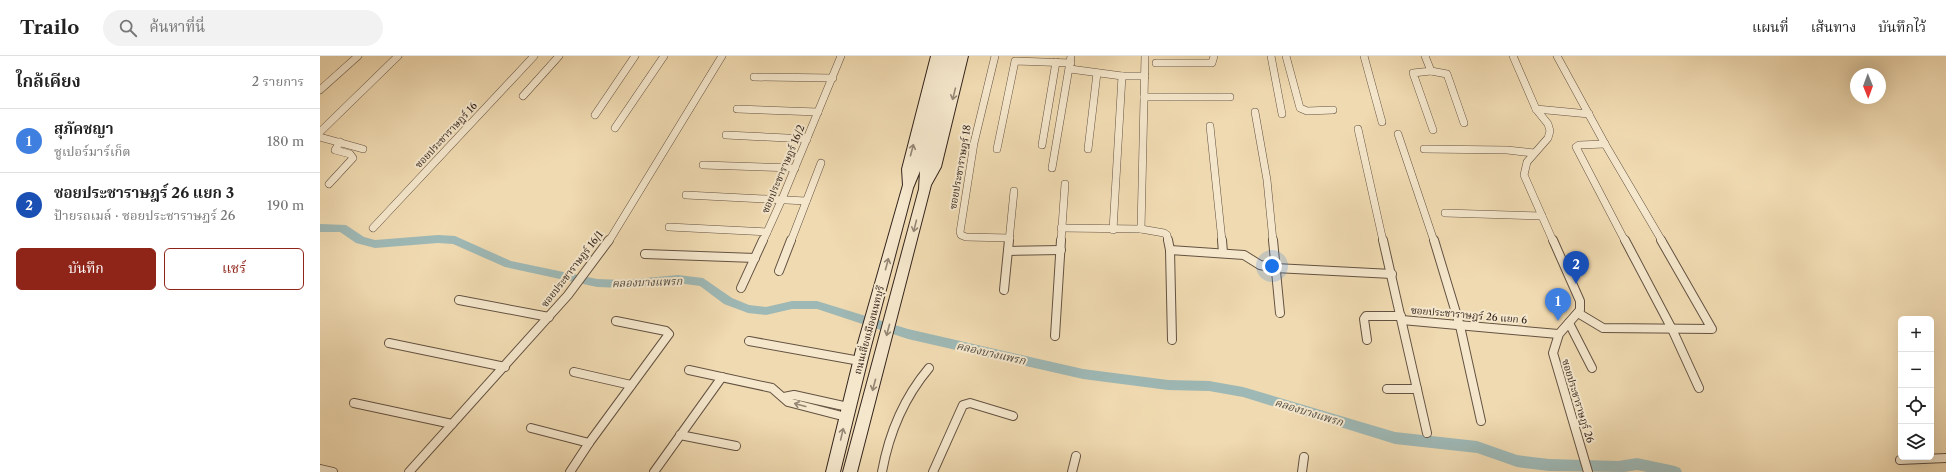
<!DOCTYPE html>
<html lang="th">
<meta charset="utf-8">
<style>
:root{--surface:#fff;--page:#f2f2f2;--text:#222;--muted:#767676;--line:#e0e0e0;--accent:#8f2418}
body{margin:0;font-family:"Libre Caslon Text","Noto Serif Thai",serif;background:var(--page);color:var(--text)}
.controls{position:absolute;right:12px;bottom:12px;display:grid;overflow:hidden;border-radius:6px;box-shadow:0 4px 16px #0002}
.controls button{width:36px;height:36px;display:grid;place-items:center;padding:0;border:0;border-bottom:1px solid var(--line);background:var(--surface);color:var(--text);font:20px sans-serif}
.compass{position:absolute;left:1530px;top:12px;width:36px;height:36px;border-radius:50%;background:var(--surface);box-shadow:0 4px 16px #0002;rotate:179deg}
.you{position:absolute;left:952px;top:210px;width:14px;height:14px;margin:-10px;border:3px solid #fff;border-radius:50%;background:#1a73e8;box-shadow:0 0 0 6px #1a73e833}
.badge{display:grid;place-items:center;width:26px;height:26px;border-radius:50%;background:var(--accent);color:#fff;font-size:13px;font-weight:700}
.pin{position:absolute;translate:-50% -33px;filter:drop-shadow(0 1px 2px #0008)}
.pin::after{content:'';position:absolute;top:21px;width:14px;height:12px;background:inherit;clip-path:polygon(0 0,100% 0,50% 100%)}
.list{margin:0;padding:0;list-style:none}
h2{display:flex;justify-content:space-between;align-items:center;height:52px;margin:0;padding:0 16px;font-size:17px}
h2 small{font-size:13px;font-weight:400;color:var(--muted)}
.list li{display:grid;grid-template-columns:26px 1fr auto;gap:12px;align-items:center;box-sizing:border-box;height:64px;padding:0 16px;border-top:1px solid var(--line)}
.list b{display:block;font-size:15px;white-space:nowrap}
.list p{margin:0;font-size:13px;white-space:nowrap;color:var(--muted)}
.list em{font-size:13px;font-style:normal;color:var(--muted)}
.actions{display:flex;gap:8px;padding:12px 16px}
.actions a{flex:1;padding:9px 0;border:1px solid var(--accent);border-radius:6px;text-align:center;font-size:14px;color:var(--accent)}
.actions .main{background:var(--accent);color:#fff}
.icon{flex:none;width:22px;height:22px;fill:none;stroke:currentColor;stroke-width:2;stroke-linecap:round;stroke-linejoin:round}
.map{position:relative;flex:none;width:1626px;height:416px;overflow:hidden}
header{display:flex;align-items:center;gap:24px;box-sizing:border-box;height:56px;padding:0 20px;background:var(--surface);border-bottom:1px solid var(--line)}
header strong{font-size:19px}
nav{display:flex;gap:22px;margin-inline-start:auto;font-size:14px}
.search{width:280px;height:36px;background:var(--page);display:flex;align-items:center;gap:10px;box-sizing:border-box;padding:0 14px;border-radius:22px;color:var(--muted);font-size:15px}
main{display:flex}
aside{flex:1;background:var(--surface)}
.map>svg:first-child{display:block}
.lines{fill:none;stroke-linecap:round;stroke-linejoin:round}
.canal{fill:#9eb8b5;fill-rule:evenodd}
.minor-far1-casing{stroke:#635242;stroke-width:8}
.minor-casing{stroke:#635242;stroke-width:10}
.secondary-casing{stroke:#34251d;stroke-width:2}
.minor-far1{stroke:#f5e7cc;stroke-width:7}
.minor{stroke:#f5e7cc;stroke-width:8}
.secondary{fill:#f5e7cc;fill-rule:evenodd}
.oneway{stroke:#948674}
.labels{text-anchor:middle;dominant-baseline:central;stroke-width:4;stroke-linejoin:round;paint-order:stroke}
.street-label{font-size:10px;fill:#34251d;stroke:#f5e7cc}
.water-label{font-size:11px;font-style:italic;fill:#4e4a43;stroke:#f5e7cc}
</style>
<header>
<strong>Trailo</strong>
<div class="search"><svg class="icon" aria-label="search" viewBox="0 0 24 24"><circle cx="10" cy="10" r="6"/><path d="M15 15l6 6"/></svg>ค้นหาที่นี่</div>
<nav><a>แผนที่</a><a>เส้นทาง</a><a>บันทึกไว้</a></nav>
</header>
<main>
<aside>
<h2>ใกล้เคียง<small>2 รายการ</small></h2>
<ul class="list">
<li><span class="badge" style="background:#3f7fe0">1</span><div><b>สุภัคชญา</b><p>ซูเปอร์มาร์เก็ต</p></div><em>180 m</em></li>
<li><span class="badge" style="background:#1a4fb4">2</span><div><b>ซอยประชาราษฎร์ 26 แยก 3</b><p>ป้ายรถเมล์ · ซอยประชาราษฎร์ 26</p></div><em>190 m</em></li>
</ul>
<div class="actions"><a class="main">บันทึก</a><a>แชร์</a></div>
</aside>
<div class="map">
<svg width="1626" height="416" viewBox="0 0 1626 416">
<rect width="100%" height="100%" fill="#f0dab1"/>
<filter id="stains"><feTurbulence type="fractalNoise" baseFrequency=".005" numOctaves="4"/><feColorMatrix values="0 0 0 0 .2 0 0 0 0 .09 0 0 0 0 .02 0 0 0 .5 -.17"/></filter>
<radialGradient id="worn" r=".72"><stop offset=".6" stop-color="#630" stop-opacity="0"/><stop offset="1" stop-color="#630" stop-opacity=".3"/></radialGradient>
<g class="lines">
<!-- canal -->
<path class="canal" d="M0,168l26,1 18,12 11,3 63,-5 17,1 56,25 86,18 26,1 55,-5 25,3 29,20 17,7 17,2 26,-6h25l91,28 175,40 85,11 41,1 34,6 152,45 82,9 40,14 32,4 69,2 19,-3 38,8 5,2 2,4h-35l-10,-2 -13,2 -75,-1 -32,-4 -40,-14 -82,-9 -152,-47 -34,-6 -41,-1 -85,-11 -175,-40 -91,-30h-25l-26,6 -18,-2 -24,-9 -24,-18 -22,-3 -55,5 -26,-1 -92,-20 -52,-23 -15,-1 -63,5 -19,-5 -16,-11h-20z"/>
<defs>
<g id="minor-far1">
<path d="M675,0l-21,87 -14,89 1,3 5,2 44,1"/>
<path d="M951,0l11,58"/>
<path d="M966,0l14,52 7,3 26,-1"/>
<path d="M1044,0l18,66"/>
<path d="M1105,0l6,15 -18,2 20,57"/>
<path d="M1193,0l23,53 12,15 2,7 -2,7 -21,24 -3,13 29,66"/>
<path d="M1237,0l48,88 57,97"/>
<path d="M836,7h56l2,-7"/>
<path d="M750,13l52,7"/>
<path d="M1111,15l16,3 17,49"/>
<path d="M434,21l79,1"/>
<path d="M0,34l38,-34"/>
<path d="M203,40l36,-40"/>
<path d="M824,41h86"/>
<path d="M417,53l81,3"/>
<path d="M1216,53l53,5"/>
<path d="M935,56l12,68 6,61"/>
<path d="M275,59l40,-59"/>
<path d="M890,70l12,115"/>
<path d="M295,72l49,-72"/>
<path d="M1038,73l25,112"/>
<path d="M0,76l78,-76"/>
<path d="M1078,78l36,107"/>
<path d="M406,79l81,4"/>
<path d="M0,81l43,12"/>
<path d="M1285,88l-26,1 -3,2 49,94"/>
<path d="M722,89l14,-83"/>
<path d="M677,93l18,-88 56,2"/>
<path d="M768,93l9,-76"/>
<path d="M1104,93l83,1 27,3"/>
<path d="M383,109l92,3"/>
<path d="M732,112l19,-112"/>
<path d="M9,128l24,-26 -3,-4 -15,-4 5,-8"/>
<path d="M366,139l120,6"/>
<path d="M1125,157l97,3"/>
<path d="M349,171l98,5"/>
<path d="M53,172l161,-172"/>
<path d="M741,172l80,1 23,4 3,2 1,6"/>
<path d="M821,173l4,-173"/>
<path d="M793,174l9,-154h23"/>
<path d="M289,185l113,-185"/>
<path d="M443,185l19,-42 59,-143"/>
<path d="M471,185l30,-78"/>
<path d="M689,185l5,-50"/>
<path d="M741,185l4,-57"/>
</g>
<g id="minor">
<path d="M848,184l2,10 2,90"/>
<path d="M902,184l1,13"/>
<path d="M953,184l7,73"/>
<path d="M1063,184l44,193"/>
<path d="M1114,184l26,86 21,95"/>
<path d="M1233,184l27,61v9l-21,24 -6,19 35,119"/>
<path d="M1305,184l47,89 27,59"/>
<path d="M850,194l74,5 16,10 15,3 117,6"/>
<path d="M688,195l53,-1"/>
<path d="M325,198l110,4"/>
<path d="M459,215l12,-31"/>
<path d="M421,232l22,-48"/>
<path d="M684,234l5,-50"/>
<path d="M139,244l90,17"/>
<path d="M1258,257l25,15 109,1 -51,-89"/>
<path d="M1082,264l156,14"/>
<path d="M1249,267l23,45"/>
<path d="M735,280l6,-96"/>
<path d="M1047,284l-3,-21 2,-3h35"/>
<path d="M429,285l111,20"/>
<path d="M69,287l116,24"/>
<path d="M369,314l83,18 16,14 58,15"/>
<path d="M254,316l57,13"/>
<path d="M1067,333h30"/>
<path d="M464,341l10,-2 54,12"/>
<path d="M34,347l98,21"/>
<path d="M211,372l58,15"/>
<path d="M360,379l56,11"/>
<path d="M1580,404l46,-2"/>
<path d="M0,413l13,3"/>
<path d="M89,416l159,-177 41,-55"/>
<path d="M250,416l19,-29 80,-109 -3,-3 -50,-10"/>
<path d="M334,416l68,-95"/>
<path d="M562,416c7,-39 21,-73 47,-104"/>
<path d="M613,416l30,-67 7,-2 43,13"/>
<path d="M752,416l4,-16"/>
<path d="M982,416l2,-15"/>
</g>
<path id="secondary" d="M611,0h10l-9,33 9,-33h27l-27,111 -10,18 -74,287h-14l76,-283 1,-18 -7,17 -43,162 -30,122h-14l30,-122 47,-165 -1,-16z"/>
</defs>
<!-- minor-far1 casing -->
<use href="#minor-far1" class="minor-far1-casing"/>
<!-- minor casing -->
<use href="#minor" class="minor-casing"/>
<!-- secondary casing -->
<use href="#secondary" class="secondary-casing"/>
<!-- minor-far1 -->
<use href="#minor-far1" class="minor-far1"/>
<!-- minor -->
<use href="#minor" class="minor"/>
<!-- secondary -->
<use href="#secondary" class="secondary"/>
</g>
<!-- one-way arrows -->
<defs><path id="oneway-shaft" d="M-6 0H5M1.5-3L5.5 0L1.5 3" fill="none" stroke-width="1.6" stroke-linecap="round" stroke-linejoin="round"/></defs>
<g class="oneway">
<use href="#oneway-shaft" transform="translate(634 38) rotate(104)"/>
<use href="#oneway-shaft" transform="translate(592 94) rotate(-75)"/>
<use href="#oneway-shaft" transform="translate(595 170) rotate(104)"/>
<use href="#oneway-shaft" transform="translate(567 208) rotate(-75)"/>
<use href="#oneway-shaft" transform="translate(568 274) rotate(105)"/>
<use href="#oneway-shaft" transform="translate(554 329) rotate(105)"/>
<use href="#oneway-shaft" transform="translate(480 349) rotate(-165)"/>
<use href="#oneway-shaft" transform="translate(522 378) rotate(-77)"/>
</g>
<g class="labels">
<!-- street labels -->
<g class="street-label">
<text transform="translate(126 79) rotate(-47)">ซอยประชาราษฎร์ 16</text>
<text transform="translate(640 111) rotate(-80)">ซอยประชาราษฎร์ 18</text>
<text transform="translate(463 113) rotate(-67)">ซอยประชาราษฎร์ 16/2</text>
<text transform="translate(252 213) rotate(-52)">ซอยประชาราษฎร์ 16/1</text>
<text transform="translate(1149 259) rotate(5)">ซอยประชาราษฎร์ 26 แยก 6</text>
<text transform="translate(549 274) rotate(-75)">ถนนเลี่ยงเมืองนนทบุรี</text>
<text transform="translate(1258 345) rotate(73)">ซอยประชาราษฎร์ 26</text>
</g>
<!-- water labels -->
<g class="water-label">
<text transform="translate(327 226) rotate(-2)">คลองบางแพรก</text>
<text transform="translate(671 297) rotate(13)">คลองบางแพรก</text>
<text transform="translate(989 356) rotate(17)">คลองบางแพรก</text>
</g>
</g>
<rect width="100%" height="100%" filter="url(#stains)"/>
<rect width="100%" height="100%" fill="url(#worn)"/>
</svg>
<div class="controls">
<button>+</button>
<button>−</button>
<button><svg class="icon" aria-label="locate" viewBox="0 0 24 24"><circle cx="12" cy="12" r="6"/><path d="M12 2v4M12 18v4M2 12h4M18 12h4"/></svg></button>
<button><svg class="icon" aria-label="layers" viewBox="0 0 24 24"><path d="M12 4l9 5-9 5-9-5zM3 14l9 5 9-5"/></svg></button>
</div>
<svg class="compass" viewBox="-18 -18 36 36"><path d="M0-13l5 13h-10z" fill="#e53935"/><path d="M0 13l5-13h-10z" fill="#767676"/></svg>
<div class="you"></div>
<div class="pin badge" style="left:1238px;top:265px;background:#3f7fe0">1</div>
<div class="pin badge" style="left:1256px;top:228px;background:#1a4fb4">2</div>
</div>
</main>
